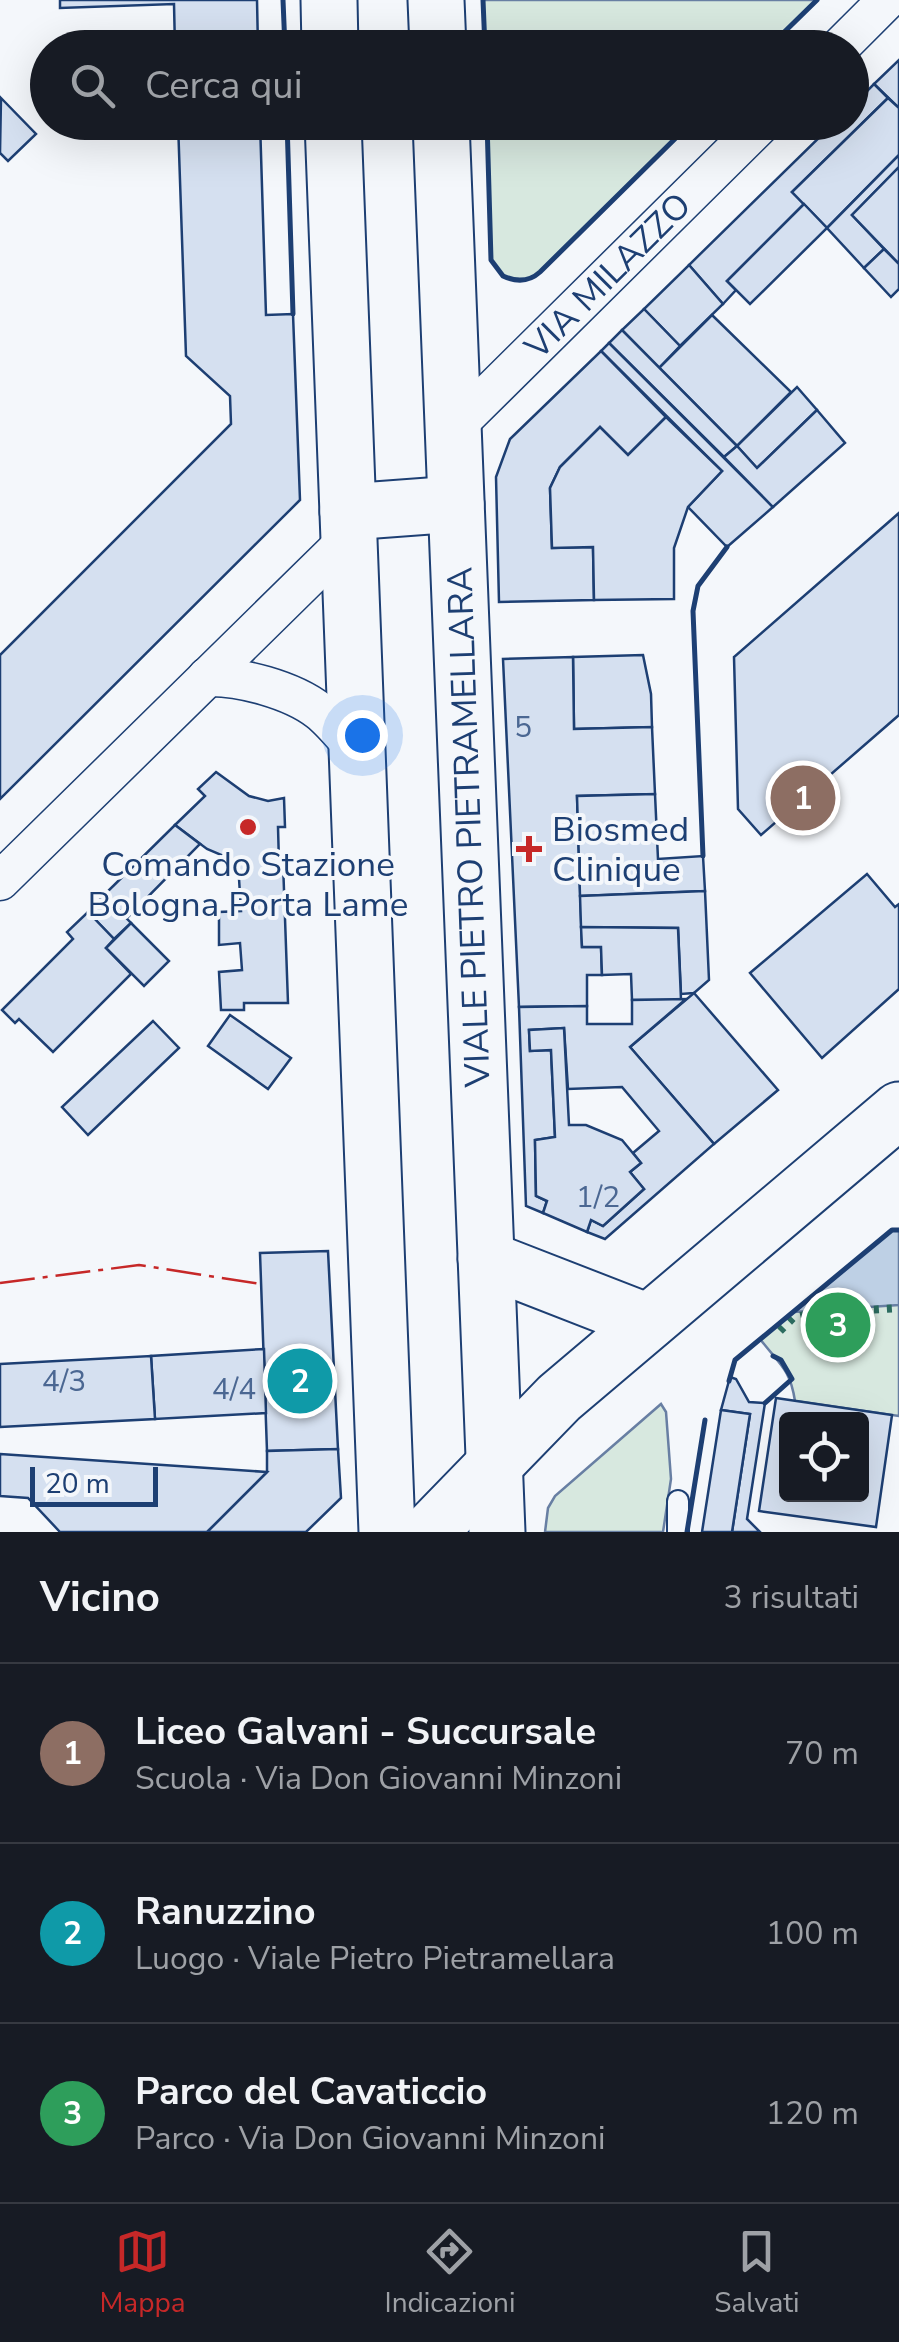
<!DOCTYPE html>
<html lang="it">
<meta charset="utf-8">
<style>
:root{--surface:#171b24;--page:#20242c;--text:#f1f3f6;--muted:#9ea1a6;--line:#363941;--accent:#c62828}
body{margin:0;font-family:"Nunito Sans",sans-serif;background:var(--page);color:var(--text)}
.controls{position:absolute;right:30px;bottom:30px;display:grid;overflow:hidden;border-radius:10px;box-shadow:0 10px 40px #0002}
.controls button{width:90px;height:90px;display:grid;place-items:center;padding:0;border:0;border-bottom:2px solid var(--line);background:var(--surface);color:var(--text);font:50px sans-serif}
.scale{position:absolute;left:30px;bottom:25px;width:128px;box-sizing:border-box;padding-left:10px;border:5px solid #1d3f73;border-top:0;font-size:28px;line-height:35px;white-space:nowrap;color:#1d3f73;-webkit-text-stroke:8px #f4f7fb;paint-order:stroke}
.you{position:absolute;left:362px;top:735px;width:35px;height:35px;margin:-25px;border:8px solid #fff;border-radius:50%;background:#1a73e8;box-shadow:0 0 0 15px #1a73e833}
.badge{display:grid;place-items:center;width:65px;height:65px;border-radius:50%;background:var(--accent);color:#fff;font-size:32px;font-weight:700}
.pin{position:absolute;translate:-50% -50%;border:5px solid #fff;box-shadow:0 2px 10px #0006}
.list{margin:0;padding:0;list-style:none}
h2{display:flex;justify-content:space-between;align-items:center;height:130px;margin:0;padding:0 40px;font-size:42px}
h2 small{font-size:32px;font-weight:400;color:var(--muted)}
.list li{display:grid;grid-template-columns:65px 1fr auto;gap:30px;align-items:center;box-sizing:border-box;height:180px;padding:0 40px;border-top:2px solid var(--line)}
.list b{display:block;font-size:38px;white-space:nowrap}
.list p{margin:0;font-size:32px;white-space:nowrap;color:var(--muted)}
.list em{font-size:32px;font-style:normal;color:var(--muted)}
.icon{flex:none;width:55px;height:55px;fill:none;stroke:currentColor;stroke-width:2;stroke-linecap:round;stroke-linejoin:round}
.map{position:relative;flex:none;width:899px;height:1532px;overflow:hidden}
.search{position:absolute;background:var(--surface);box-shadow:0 10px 40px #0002;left:30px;right:30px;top:30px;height:110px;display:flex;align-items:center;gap:25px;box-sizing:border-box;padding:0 35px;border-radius:55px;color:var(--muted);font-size:38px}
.sheet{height:670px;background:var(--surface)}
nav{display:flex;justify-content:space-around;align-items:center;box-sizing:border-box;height:140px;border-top:2px solid var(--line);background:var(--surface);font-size:28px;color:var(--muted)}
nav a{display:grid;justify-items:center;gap:5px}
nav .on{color:var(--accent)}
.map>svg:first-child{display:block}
.green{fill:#d7e8df;stroke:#687fa3;stroke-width:2.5}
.water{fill:#bed0e5;stroke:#687fa3;stroke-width:2.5}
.building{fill:#d5e0f0;stroke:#1d3f73;stroke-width:2.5;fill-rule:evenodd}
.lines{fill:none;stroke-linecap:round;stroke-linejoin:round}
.lane-casing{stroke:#1d3f73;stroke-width:24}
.street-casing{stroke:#1d3f73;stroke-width:41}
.secondary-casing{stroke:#1d3f73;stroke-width:59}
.primary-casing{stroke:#1d3f73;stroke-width:59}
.lane{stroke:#f4f7fb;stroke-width:20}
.street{stroke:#f4f7fb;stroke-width:38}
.secondary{stroke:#f4f7fb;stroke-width:55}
.primary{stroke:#f4f7fb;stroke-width:55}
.hedge{stroke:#2c6c60;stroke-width:8;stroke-dasharray:5 8;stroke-linecap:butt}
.wall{stroke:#1d3f73;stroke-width:5}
.power{stroke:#c62828;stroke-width:2.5;stroke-dasharray:35 8 5 8;stroke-linecap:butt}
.poi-dot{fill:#c62828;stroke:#f4f7fb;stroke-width:4}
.labels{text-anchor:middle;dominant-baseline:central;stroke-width:8;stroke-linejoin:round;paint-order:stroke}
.number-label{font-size:30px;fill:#4b6792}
.street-label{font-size:35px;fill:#1d3f73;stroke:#f4f7fb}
.poi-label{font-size:35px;fill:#1d3f73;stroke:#f4f7fb;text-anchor:start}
</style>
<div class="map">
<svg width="899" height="1532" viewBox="0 0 899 1532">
<rect width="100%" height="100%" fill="#f4f7fb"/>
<!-- green -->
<g class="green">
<path d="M483,0h334l-49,48 -283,-1z"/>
<path d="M487,123v-1l205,1 -152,149c-11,10 -24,10 -37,4l-12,-16z"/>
<path d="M892,1230h7v186l-104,-15c-5,-33 -16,-37 -35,-62z"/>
<path d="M661,1404l5,8 5,67 -8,53h-118l3,-24 7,-12z"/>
</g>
<!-- water -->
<path class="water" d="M892,1230h7v75l-105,7z"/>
<!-- building -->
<g class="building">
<path d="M60,0h197l1,48h-83l-1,-44 -114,4z"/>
<path d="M899,60v48l-25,-24z"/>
<path d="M874,84l14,14 -96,94 12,12 -77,77 9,9 -13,14 -34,-39 146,-143h17v-16z"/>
<path d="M1,98l35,36 -28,27 -8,-8z"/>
<path d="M888,98l11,10v47l-72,73 -35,-36z"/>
<path d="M178,122h82l6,193 27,-1 7,186 -300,299v-144l231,-231 -1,-28 -44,-40z"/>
<path d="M899,155v12l-47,48 32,34 -20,19 -37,-40z"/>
<path d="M899,167v97l-47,-49z"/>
<path d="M804,204l23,24 -77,76 -23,-23z"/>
<path d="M884,249l15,15v25l-8,8 -27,-29z"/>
<path d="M689,265l34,39 -43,42 -36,-37z"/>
<path d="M644,309l36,37 -21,22 -37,-38z"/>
<path d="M712,315l79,77 -54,54 -78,-78z"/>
<path d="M622,330l115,116 -13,11 -115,-114z"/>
<path d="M609,343l164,164 -46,40 -39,-40 34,-36 -121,-120z"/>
<path d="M601,351l65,66 -38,38 -28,-28 -40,40 -10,21 2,60 41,-1 1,53 -95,2 -3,-125 14,-38z"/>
<path d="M797,387l20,23 -60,58 -20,-22z"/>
<path d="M817,410l28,33 -72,64 -49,-50 13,-11 20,22z"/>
<path d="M666,417l56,54 -34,36 -14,41v51l-80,1 -1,-53 -41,1 -2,-60 10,-21 40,-40 28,28z"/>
<path d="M899,513v202l-138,120 -23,-26 -4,-152z"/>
<path d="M643,655l8,39 1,33 -78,2 -1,-72z"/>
<path d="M573,657l1,72 78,-2 3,67 -78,2 5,151h19l1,28h-15v31l-68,1 -16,-348z"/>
<path d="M216,772l33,24 19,5 16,-3 1,29h-7l1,36 4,-1 5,141h-44v7h-23l-2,-38 23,-2 -2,-27 -21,2v-33l22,-1 -3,-49 -31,-13 -32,-24 30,-29 -7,-7z"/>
<path d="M655,794l3,65 45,-3 2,35 -125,5 -3,-100z"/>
<path d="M175,825l25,19 -73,74 -23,-23z"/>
<path d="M867,874l28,33 4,-3v85l-77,69 -72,-85z"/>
<path d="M705,891l4,89 -15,13 -13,1 -3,-66 -97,-1 -1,-31z"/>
<path d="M104,895l27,28 -17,16 -26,-27z"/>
<path d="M88,912l26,27 -8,9 25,26 -78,78 -34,-33 -4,4 -13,-13 71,-71 -6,-7z"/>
<path d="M131,923l38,38 -25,25 -38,-38z"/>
<path d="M581,927l97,1 3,72h-49l-1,-26 -29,1 -1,-28h-19z"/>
<path d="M694,993l84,97 -64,54 -84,-97z"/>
<path d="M686,999l-56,48 84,97 -109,95 -18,-7 4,-12 12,6 41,-37 -14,-17 11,-9 -8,-10 26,-22 -37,-44 -54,2 -4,-61 -35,2 1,21 21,-1 4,87 -20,3 1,56 11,5 -4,12 -17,-7 -7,-199 68,-1v18h45v-24z"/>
<path d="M230,1015l61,43 -23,31 -60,-43z"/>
<path d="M153,1021l26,27 -91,87 -26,-28z"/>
<path d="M564,1028l5,97h17l36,15 19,23 -11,9 14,17 -41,37 -12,-6 -4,12 -44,-19 4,-12 -11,-5 -1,-56 20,-3 -4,-87 -21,1 -1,-21z"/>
<path d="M328,1251l10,198 -71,2 -7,-198z"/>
<path d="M264,1349l2,64 -111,6 -4,-63z"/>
<path d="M151,1356l4,63 -155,8v-63z"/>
<path d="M730,1377l6,2 13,23 16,1 -18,116 13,13h-28l18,-118 -29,-4z"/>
<path d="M776,1398l116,17 -16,112 -117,-16zM786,1420h76v74h-76z"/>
<path d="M721,1410l29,4 -18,118h-30z"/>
<path d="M338,1449l3,49 -35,34h-99l60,-60v-21z"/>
<path d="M0,1454l267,18 -60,60h-147l-32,-34 -28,-2z"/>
</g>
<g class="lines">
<defs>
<path id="lane" d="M678,1532v-31"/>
<g id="street">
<path d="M839,48l48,-48"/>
<path d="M453,429l310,-307"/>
<path d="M207,677c33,-1 85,13 112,34 14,11 26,27 38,40"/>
<path d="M0,881l349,-343"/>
</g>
<g id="secondary">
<path d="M486,1259l162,63"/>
<path d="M429,1532l130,-134 340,-288"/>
</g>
<g id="primary">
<path d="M329,0l1,48"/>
<path d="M436,0l2,48"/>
<path d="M333,122l54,1410"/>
<path d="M441,122l56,1410"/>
<path d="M348,512l108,-8"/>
</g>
</defs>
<!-- lane casing -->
<use href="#lane" class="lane-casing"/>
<!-- street casing -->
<use href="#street" class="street-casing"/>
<!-- secondary casing -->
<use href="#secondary" class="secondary-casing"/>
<!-- primary casing -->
<use href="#primary" class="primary-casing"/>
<!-- lane -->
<use href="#lane" class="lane"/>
<!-- street -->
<use href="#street" class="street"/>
<!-- secondary -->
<use href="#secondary" class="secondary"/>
<!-- primary -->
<use href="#primary" class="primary"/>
<!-- hedge -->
<g class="hedge">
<path d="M822,1313l77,-5"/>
<path d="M780,1331l13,-13 12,-3"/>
</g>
<!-- wall -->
<g class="wall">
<path d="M283,0l2,48"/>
<path d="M483,0l2,48"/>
<path d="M768,48l49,-48"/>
<path d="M287,122l6,192"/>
<path d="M487,122l4,138 12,16c13,6 26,6 37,-4l152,-150"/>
<path d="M703,856l-10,-245 5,-25 29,-39"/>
<path d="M729,1381l6,-21 157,-130h7"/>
<path d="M765,1403l27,-24 -11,-19 -8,-4"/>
<path d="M687,1532l18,-112"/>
</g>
<!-- power -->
<path class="power" d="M0,1283l139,-18 122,19"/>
</g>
<!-- markers -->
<g class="poi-dot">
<circle cx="248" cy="827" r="10"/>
<path d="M524 834h10v10h10v10h-10v10h-10v-10h-10v-10h10z"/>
</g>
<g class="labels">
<!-- number labels -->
<g class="number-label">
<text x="523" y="727">5</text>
<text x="598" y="1197">1/2</text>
<text x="64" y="1381">4/3</text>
<text x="234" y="1389">4/4</text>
</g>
<!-- street labels -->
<g class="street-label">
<text transform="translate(608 276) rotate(-45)">VIA MILAZZO</text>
<text transform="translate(469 827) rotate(-92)">VIALE PIETRO PIETRAMELLARA</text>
</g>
<!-- poi labels -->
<g class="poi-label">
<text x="552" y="829">Biosmed<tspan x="552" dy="40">Clinique</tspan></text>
<text x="248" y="864" text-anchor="middle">Comando Stazione<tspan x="248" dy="40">Bologna Porta Lame</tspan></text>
</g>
</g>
</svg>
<div class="controls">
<button><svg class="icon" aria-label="locate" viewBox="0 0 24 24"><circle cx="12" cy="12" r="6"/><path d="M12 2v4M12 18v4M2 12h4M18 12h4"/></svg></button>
</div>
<div class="scale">20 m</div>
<div class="you"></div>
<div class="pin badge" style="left:803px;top:798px;background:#8d6e63">1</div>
<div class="pin badge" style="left:300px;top:1381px;background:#0f9aa8">2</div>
<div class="pin badge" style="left:838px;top:1325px;background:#2e9e5b">3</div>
<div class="search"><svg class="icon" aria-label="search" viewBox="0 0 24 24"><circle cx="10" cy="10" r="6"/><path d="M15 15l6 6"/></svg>Cerca qui</div>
</div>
<section class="sheet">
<h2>Vicino<small>3 risultati</small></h2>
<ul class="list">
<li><span class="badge" style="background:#8d6e63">1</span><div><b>Liceo Galvani - Succursale</b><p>Scuola · Via Don Giovanni Minzoni</p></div><em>70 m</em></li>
<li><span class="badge" style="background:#0f9aa8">2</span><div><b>Ranuzzino</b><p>Luogo · Viale Pietro Pietramellara</p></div><em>100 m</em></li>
<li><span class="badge" style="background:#2e9e5b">3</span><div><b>Parco del Cavaticcio</b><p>Parco · Via Don Giovanni Minzoni</p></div><em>120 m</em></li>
</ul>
</section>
<nav>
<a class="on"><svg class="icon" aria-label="map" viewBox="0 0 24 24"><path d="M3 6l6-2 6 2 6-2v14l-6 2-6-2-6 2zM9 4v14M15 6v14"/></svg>Mappa</a>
<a><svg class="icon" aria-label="directions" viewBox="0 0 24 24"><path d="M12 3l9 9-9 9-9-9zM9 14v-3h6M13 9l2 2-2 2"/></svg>Indicazioni</a>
<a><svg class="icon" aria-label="saved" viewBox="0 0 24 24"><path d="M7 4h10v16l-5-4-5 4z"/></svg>Salvati</a>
</nav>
